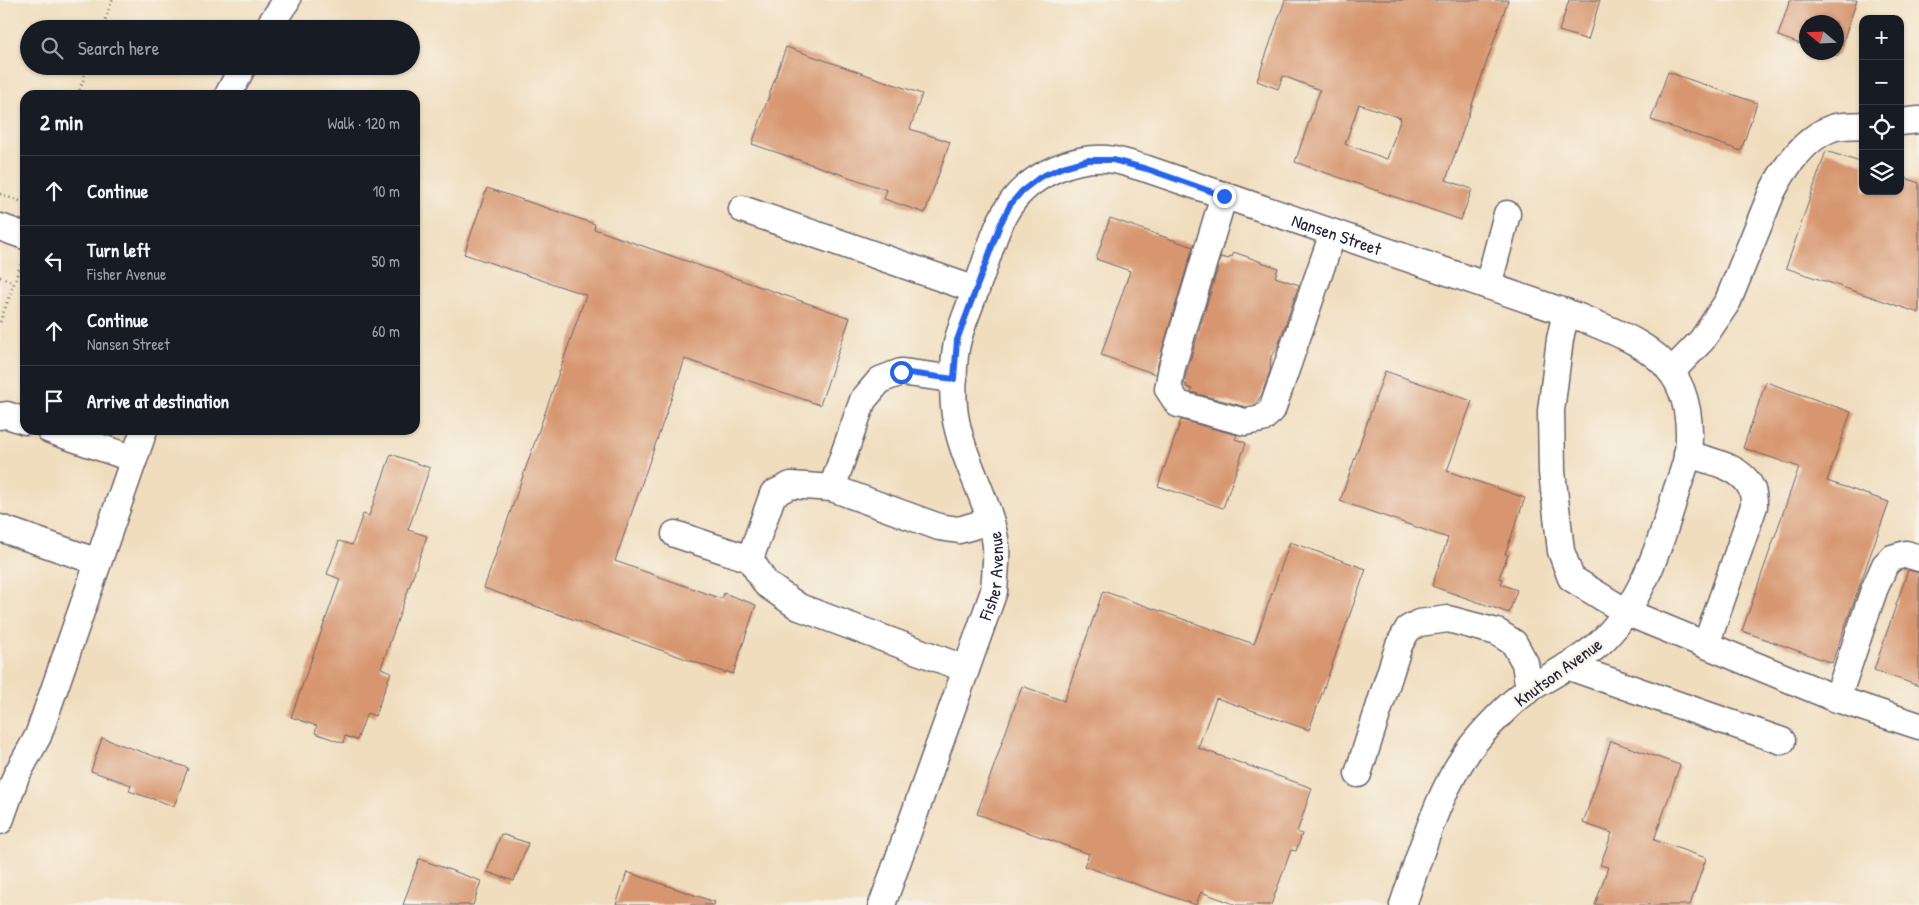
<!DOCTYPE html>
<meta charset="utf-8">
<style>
:root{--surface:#171b24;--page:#242831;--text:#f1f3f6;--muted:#9ea1a6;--line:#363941}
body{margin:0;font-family:"Patrick Hand",sans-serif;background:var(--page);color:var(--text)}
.controls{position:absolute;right:15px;top:15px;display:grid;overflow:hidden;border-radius:10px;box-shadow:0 1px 4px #0004}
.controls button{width:45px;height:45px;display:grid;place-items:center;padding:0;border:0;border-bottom:1px solid var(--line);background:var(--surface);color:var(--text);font:25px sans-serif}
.compass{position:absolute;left:1799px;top:15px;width:45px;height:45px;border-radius:50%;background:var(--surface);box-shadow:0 1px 4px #0004;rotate:289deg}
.stop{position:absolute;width:15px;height:15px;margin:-11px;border:4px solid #2563eb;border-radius:50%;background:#fff}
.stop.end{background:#2563eb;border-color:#fff;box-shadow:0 1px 5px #0008}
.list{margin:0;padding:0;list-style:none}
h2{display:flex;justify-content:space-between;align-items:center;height:65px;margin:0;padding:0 20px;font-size:21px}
h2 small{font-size:16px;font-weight:400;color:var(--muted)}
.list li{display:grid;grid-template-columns:32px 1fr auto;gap:15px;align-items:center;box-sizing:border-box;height:70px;padding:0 20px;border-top:1px solid var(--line)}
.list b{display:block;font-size:19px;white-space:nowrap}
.list p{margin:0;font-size:16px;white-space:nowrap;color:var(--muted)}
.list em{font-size:16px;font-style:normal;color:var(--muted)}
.icon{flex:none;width:28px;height:28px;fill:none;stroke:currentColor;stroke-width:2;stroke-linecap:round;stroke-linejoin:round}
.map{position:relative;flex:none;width:1919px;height:905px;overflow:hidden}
.search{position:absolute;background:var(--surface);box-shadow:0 1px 4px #0004;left:20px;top:20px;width:400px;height:55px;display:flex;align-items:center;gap:12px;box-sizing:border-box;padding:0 18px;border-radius:28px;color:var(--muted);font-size:19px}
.panel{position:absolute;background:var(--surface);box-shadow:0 1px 4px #0004;left:20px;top:90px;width:400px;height:345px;border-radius:15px}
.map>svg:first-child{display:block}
.building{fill:#d7966f;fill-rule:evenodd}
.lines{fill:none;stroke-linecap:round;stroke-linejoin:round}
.minor-casing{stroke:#6a6368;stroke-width:29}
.path{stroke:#6a6368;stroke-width:3;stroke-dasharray:1 4;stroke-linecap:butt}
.minor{stroke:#fff;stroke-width:26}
.route{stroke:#2563eb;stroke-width:6}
.labels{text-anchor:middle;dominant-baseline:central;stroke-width:5;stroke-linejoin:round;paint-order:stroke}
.street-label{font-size:18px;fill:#22223b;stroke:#f7f3e8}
</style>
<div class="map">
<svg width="1919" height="905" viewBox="0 0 1919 905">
<rect width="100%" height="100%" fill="#f7f3e8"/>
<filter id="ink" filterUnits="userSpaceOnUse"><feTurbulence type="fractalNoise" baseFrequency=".02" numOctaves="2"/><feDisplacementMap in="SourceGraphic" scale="10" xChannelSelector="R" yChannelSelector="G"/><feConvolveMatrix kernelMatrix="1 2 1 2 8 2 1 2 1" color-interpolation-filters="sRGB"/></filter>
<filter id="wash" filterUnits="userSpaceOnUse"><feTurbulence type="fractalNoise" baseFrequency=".0096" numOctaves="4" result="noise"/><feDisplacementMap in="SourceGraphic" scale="20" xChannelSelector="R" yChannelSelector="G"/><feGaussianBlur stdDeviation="1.12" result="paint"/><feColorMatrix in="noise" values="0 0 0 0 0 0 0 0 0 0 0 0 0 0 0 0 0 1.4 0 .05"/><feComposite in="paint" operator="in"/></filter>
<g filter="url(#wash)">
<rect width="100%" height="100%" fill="#f0ddbd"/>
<g id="blocks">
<!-- building -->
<g class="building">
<path d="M1285,0h223l-62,180 26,9 -11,31 -166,-58 25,-72 -37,-14 -5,13 -21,-8zM1359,104l42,14 -14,41 -42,-15z"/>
<path d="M1569,0h31l-12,40 -29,-9z"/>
<path d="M1790,0h67l-19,56 -11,-4h9v-30h-30v24l-28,-10z"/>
<path d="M786,47l136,47 -12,35 40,13 -25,71 -41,-14 3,-9 -135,-46z"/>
<path d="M1668,72l89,31 -16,48 -90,-31z"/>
<path d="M1826,151l37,12v28h37v-15l19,7v130l-133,-45z"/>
<path d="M487,188l108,36 -1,5 256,89 -30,87 -135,-46 -70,202 107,38 2,-6 32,12 -23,69 -7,-3v2l-242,-85 102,-293 -122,-41z"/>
<path d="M1110,218l83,29 -38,127 -54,-19 29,-84 -34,-12z"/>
<path d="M1234,252l44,16 -3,9 24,8 -22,64 -6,7 -1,15 -8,23 -7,11 -9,2 -55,-15 1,-3 -6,-2 1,-2 -3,-1 3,-13 34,-114 8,2 1,-3 2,1z"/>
<path d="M1385,371l87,30 -25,70 78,27 -20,56 3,1 -9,23 4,1 -2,5 16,6 -8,23 -77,-27 16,-48 -108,-37z"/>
<path d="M1766,382l85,30 -24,69 62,21 -57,161 -90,-32 57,-164 -56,-19z"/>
<path d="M1181,420l56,15 -2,4 11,4 -23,65 -65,-22z"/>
<path d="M391,454l39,14 -22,62 19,6 -46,132 10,4 -16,44 -8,-3 -10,27 -12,-4 -2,7 -28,-10 2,-7 -26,-9 49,-138 -13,-5 12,-33 13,4 11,-31 6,2z"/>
<path d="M1290,542l76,27 -57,161 -93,-32 -18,50 114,40 -15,44 5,2 -6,17 -5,-1 -20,55h-34l-36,-13 -5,13 -112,-39 5,-12 -112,-40 45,-128 42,15 39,-110 151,53z"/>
<path d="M1908,570l11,3v113l-45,-16z"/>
<path d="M102,738l86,30 -14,38 -45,-15 2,-6 -40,-14z"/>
<path d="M1611,741l69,24 -26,75 52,18 -16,47h-95l13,-38 -8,-2 12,-32 -29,-10z"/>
<path d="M501,834l27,9 -14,38 -27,-9z"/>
<path d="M419,859l62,22 -8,24h-70z"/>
<path d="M627,872l88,30 -1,3h-98z"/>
</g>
</g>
</g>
<g filter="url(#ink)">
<use href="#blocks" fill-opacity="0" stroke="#6a6368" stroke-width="1"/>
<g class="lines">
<defs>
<g id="minor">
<path d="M267,29l20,-29"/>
<path d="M228,95l15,-29"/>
<path d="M1900,122l19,-2"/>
<path d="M1224,195l-52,172 -4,22 10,15 67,18 17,-3 10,-9 61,-177"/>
<path d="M742,209l234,81"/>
<path d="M0,227l25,9"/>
<path d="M1488,286l19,-72"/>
<path d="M1566,312l-6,27 -9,72 1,61 9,79 10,27 55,34 211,87 82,27"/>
<path d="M1671,372l31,-32 26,-39 44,-109c12,-24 33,-54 60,-64 9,-3 21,-2 31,-3"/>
<path d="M954,379l-53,-7 -21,8 -17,20 -31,88 107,39 20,3 31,-9"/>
<path d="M0,416l7,-1 18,6"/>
<path d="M50,430l84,29"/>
<path d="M1687,454c22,7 56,12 65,36 2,5 2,12 2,16l-48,139"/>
<path d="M832,488l-41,-3 -18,9 -23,65 16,25 33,23 167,62"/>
<path d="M0,528l98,34"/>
<path d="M675,534l75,25"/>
<path d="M1567,666l215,75"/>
<path d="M1837,699l37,-109 11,-25 7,-7 14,-4 13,4"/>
<path d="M1358,774l41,-129 9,-16 11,-6 29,-4 49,13 17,11 11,20 4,27"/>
<path d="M0,821l16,-45 22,-40 106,-306"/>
<path id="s1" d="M882,905l112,-314c1,-15 3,-31 2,-46 -6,-43 -34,-85 -41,-130 -3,-19 -2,-58 3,-76 5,-18 13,-36 19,-53 10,-25 18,-60 33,-81 21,-31 67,-51 104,-45 11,2 22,6 33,9l432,148c33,14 71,26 93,56 16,22 19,53 16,79 -2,14 -8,27 -12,40 -15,51 -33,106 -70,145 -21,22 -50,35 -75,51 -19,13 -37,32 -52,49 -39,45 -57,113 -76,168"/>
</g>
</defs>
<!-- minor casing -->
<use href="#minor" class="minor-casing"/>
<!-- path -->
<g class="path">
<path d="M102,29l10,-29"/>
<path d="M78,95l10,-29"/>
<path d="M0,194l25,9"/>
<path d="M0,277l14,5"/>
<path d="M0,322l22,-61"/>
</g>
<!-- minor -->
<use href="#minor" class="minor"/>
</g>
</g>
<g class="lines" filter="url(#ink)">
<!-- route -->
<path class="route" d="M901,372l53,7 3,-39 43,-115 10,-20 12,-14 18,-14 23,-10 25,-7h25l34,9 77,27"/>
</g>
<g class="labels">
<!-- street labels -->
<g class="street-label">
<text stroke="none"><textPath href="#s1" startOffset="1090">Nansen Street</textPath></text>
<text stroke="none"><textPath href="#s1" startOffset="348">Fisher Avenue</textPath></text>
<text transform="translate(1558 672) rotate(-36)">Knutson Avenue</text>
</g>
</g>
</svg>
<div class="controls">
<button>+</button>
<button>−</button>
<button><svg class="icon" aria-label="locate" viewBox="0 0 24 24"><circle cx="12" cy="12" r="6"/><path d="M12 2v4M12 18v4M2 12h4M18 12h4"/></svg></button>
<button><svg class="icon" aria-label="layers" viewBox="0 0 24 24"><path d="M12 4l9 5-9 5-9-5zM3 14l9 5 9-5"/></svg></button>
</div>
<svg class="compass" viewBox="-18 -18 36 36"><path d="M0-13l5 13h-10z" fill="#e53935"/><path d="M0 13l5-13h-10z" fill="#9ea1a6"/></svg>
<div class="stop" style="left:901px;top:372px"></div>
<div class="stop end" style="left:1224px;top:196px"></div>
<div class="search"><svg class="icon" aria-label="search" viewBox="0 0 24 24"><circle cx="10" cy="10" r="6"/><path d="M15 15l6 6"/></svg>Search here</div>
<section class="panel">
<h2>2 min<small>Walk · 120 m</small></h2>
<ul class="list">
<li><svg class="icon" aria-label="ahead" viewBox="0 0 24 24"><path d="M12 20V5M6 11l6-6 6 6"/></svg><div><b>Continue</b></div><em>10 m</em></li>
<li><svg class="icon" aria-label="left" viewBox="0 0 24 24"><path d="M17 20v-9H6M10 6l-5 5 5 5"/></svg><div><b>Turn left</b><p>Fisher Avenue</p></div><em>50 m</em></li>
<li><svg class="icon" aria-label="ahead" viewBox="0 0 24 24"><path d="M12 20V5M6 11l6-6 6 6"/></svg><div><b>Continue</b><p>Nansen Street</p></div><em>60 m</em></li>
<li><svg class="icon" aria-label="arrive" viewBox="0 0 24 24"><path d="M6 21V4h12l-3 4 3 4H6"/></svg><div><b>Arrive at destination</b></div></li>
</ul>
</section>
</div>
